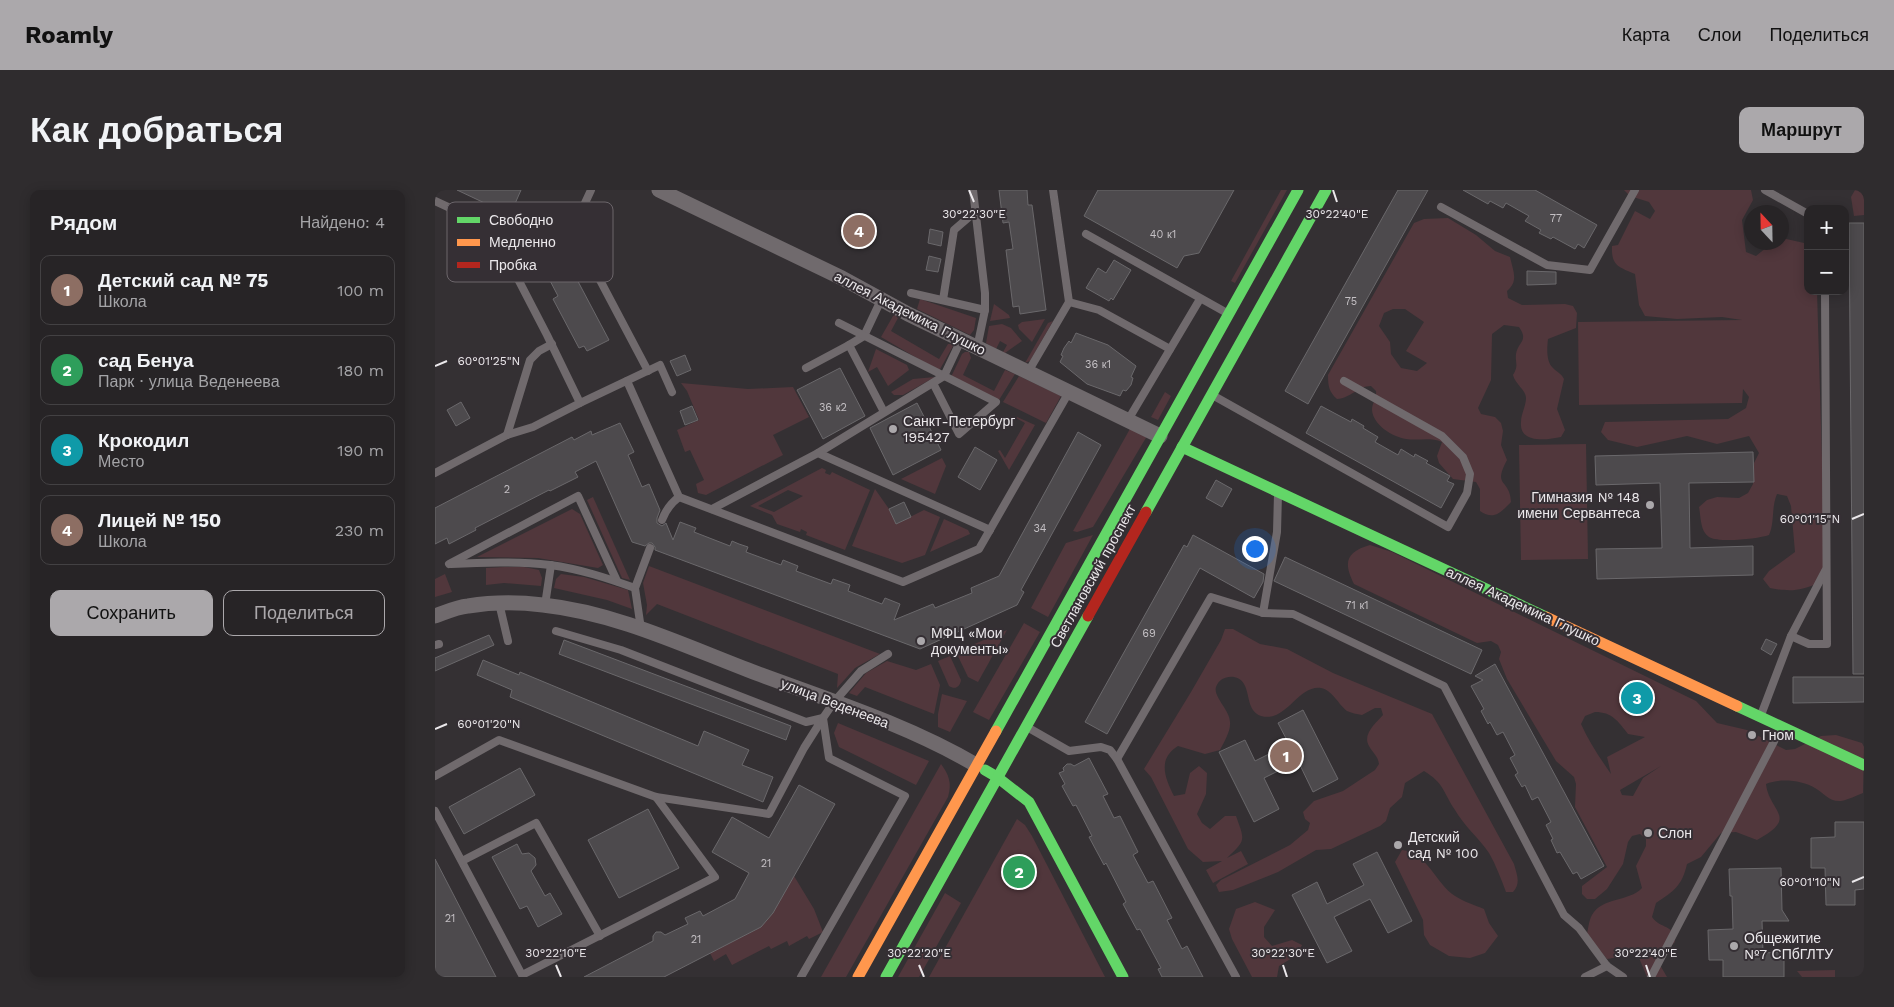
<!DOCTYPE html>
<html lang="ru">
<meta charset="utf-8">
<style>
:root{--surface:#272426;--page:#2f2c2e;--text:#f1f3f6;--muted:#a4a4a7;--line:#434143;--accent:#aba8ab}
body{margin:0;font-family:"Work Sans",sans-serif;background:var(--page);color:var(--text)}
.controls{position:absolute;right:15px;top:15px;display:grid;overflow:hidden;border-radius:10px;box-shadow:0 2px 12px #0003}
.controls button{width:45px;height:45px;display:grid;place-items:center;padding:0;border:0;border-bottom:1px solid var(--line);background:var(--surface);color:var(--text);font:25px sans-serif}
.compass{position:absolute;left:1309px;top:15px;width:45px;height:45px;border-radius:50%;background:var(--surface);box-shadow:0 2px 12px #0003;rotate:338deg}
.you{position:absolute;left:819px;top:358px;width:18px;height:18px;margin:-12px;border:4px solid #fff;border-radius:50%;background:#1a73e8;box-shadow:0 0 0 8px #1a73e833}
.badge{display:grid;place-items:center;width:32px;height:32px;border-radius:50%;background:var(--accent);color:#fff;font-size:16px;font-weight:700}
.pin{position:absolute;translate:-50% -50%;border:2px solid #fff;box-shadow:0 1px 5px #0006}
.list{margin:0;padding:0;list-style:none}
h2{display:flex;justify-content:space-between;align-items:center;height:65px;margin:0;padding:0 20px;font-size:21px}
h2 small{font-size:16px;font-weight:400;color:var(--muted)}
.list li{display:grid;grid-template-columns:32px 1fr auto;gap:15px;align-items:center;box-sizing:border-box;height:70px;margin:0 10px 10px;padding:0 10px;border:1px solid var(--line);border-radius:10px}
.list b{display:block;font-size:19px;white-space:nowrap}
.list p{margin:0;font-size:16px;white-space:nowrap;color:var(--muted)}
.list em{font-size:16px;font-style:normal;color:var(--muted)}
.actions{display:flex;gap:10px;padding:15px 20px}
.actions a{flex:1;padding:11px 0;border:1px solid var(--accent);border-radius:10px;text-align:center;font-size:18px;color:var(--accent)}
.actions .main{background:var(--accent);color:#111}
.map{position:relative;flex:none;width:1429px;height:787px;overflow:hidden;border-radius:10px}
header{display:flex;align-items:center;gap:30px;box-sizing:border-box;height:70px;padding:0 25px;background:var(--accent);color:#111}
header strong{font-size:24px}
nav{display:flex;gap:28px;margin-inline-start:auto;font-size:18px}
.intro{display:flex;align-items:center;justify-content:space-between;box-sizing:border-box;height:120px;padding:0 30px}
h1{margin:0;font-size:35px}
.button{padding:12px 22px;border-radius:10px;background:var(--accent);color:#111;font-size:18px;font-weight:700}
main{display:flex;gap:30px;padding:0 30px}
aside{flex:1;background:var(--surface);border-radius:10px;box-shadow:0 2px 12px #0003}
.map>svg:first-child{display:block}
.green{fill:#51373c;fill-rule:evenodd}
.building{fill:#4d4a4d;stroke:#6a686b}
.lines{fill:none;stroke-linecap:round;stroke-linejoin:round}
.lane{stroke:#706a6d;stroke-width:8}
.street{stroke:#706a6d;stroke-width:15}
.fast{stroke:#63d668;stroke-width:11}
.slow{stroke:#ff974d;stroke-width:11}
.jam{stroke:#b3261e;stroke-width:11}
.ticks{fill:none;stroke:#ebe8eb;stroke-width:2}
.poi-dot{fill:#aba8ab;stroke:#352f34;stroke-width:2}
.labels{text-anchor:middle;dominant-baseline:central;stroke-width:4;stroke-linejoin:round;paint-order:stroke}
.number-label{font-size:11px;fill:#c4c0c4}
.street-label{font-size:14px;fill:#ebe8eb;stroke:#352f34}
.poi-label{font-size:14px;fill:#ebe8eb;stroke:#352f34;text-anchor:start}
.key{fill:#352f34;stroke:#6c666b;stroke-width:1}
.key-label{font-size:14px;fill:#ebe8eb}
.ticks-label{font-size:12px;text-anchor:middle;fill:#ebe8eb;stroke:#352f34;stroke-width:4;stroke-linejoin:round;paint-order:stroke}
</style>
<header>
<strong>Roamly</strong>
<nav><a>Карта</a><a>Слои</a><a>Поделиться</a></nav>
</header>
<div class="intro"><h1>Как добраться</h1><a class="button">Маршрут</a></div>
<main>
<aside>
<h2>Рядом<small>Найдено: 4</small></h2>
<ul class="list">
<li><span class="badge" style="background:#8d6e63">1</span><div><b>Детский сад № 75</b><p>Школа</p></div><em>100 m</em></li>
<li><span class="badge" style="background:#2e9e5b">2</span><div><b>сад Бенуа</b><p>Парк · улица Веденеева</p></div><em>180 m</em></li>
<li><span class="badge" style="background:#0f9aa8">3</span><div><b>Крокодил</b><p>Место</p></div><em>190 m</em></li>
<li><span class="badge" style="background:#8d6e63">4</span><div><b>Лицей № 150</b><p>Школа</p></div><em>230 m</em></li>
</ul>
<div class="actions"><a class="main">Сохранить</a><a>Поделиться</a></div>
</aside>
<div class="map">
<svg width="1429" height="787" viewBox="0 0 1429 787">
<rect width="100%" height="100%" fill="#343033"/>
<!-- green -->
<g class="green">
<path d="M846,0h6l-52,93 -4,-2z"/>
<path d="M1189,0h127l2,10 -11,20 4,32 10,4 16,-13 9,-1 1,-4 22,5 4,3v45h9l8,270 -6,22c-20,8 -28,9 -49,5l-7,-9 6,-8 26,-19 -4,-46 -4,-10 -10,-2c-6,14 -2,28 -8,41 -11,4 -50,8 -60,2 -9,-6 -8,-20 -10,-30l8,-7 10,-3 22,1 9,-5 5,-9 1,-21 5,-10 -10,-17 -32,8 -30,-8 -50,11 -29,-7 -7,-8 4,-10 123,-3 18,-11 3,-11 -6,-8 -1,14 -163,2 -1,-83 164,-2 -20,-3 -45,2 -32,-3 -6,-11 -4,-31c-16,-7 -24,-8 -23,-28l6,-1 17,-34 15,8 5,-8 -6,-9 -19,-6z"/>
<path d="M1420,0h9v25l-10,1 -3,-19z"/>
<path d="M1013,28l28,17 19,16 15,6c3,14 9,24 -3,34l1,7 14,7 43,-1 8,2 4,7 -1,15 -28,11c-1,9 -2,23 5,29 5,5 8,5 11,11l-7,30 8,21 -4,7c-14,3 -42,7 -40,-15 0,-8 5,-16 5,-24 0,-8 -11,-14 -13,-23 6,-10 2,-11 3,-21 2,-12 13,-13 3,-27l-15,-2 -12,9 -1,46 -13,28 3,6 14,3 6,6 2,8 -2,14 6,15c-15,28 3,18 4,42 -10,10 -17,19 -31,9v-22l-4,-7 -23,-3 -14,-16 -2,-7 5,-14c-12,-5 -24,-1 -36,-3 -13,-2 -33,-14 -34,-29 0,-8 5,-10 4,-19l-5,-5c-13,0 -20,12 -34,13 -8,-7 -9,-13 -9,-24l86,-152 10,-4zM958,119h12l19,13 -18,29 21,12 -10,8 -16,-3 -10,-14 -1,-12 -11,-16 5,-13z"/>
<path d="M485,109l56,19 -2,12 -4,5 -53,-26z"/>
<path d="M559,114l15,11 1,3 -20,3z"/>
<path d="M460,125l3,3 -7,13 48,28 9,-15h4l1,2 -14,25 -58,-34 12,-21z"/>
<path d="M610,129l-13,23 -13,-13 -1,-4 4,-3z"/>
<path d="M618,131l-23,40 -5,2 23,-40z"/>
<path d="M567,134l9,4 11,13 -17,12 -2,-1 4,-7 -7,-4 -4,8 -10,-6 3,-17z"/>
<path d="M441,159l31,16 2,5 -21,16 -11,-19 -9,5z"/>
<path d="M530,162h4l2,6 -8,17 31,16 11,-21 10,4 -16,26 -48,-23 11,-23z"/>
<path d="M584,186l42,20 -15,27 -43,-21z"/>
<path d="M500,187l-32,18h-9l-3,-3 22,-13z"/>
<path d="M246,193l67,6 45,-2 16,30 -36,18 10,20 -77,40 -8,-2 -2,-9 8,-4 -14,-30 -5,2 -8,-22 22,-10 -12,-29z"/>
<path d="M730,202l6,4 -13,24 -7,-3z"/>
<path d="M582,227l18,8 -26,45 -11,-19 2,-1 5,8 20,-35 -9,-5z"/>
<path d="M696,237l16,9 -54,91 -16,5 -4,-1z"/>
<path d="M1151,254l2,115 -67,1 -2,-115z"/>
<path d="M507,268l4,8 -11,28 -34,-15z"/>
<path d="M387,278l4,2 -1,3 5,2 2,-3 38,18 -25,60 -39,-15 1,-3 -6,-3 -1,3 -23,-8 -5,-9 -22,-9zM353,300l15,6 -29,16 -16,-6z"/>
<path d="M440,299l14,20 7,15 28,-14 16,7 -15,38 -23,8 -50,-17z"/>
<path d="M158,307l37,83 -8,-2 -35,-78z"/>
<path d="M137,319l8,5 23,51 -5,3 -60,-10 -61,-1z"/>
<path d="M509,329l24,11 2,4 -40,18z"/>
<path d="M658,345l-45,82 -17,-9 35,-65z"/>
<path d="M935,355l22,7 304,149 21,22 30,7 39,20 9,-1 26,-13 15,-1 26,8 2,4 -1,46c-6,2 -15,7 -22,8 -12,1 -17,-8 -26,-13 -13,-8 -36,-10 -49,-4 3,28 34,33 -9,56l-21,-8 -15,1 -20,24 -14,7c-5,22 -13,27 -31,39l-4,14c9,13 22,6 23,25l-16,16 1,7 7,12h-20l-10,-24c-12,-2 -19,5 -30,6l-20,-24c1,-6 2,-15 5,-20 10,-18 37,-13 50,-27l-6,-22 10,-20v-7l-6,-5 -8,2 -4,6 -5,22 -16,25 -12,10h-8l-5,-5v-8l25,-19 -32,-60 1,-23 -2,-7 -18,-16 -49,-82 -8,-20 2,-7 -3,-7 -7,-4 -14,2 -123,-59c-11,-22 -8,-32 16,-39zM1160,522c17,0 23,9 33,22l17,3 -38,20 4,17c-11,-16 -22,-32 -30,-50l4,-8zM1226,576l-18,12 -10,18 -11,-1 -2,-5z"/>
<path d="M214,376l231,88 -25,14 -18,20 1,-14 -181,-70 -11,11 1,-10 -4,-22z"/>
<path d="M69,377h20l15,3 3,8 -1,8 -37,-3 -18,2v-17z"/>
<path d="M10,384l7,18 -17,5v-18z"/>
<path d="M126,384l23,3 44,13 4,19 -25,-9 -53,-12 2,-9z"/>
<path d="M589,433l16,9 -51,88 -16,-8z"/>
<path d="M790,439h8l27,15 27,5 46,24 99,41 82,150c3,11 7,19 -1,28h-7c-5,-13 -10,-27 -17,-39 -10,-15 -25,-27 -34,-43 -12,-18 -11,-27 -31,-39l-19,12 -3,14 -12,11 -4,13 -6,5 -49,23 -15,1 -38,22 -45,18 -14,2 -3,-7 5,-5 69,-35 18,-15 2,-7 -5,-4 -2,-7 11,-11 29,-10 32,-21 4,-6c-1,-8 -6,-11 -10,-18 -7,-12 7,-23 14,-31l-2,-7h-6l-13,7c-5,-1 -11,-2 -15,-4 -8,-6 -15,-21 -26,-23 -24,-3 -34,35 -60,28 -14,-5 -11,-22 -17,-32 -6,-11 -24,-9 -28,3 -3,10 14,23 14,35 1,9 -6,20 -10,28l-15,4 -27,-8c-21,13 -13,32 -4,50l11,-2 5,-21 9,-7 8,7 -1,21 -9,20 5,9 8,6 15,-13h11c9,25 10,24 -9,42l14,-7 7,13 -35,19 -7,-13 16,-9 -19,1 -15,-13 -37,-72 -7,-8 47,-77 30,-52z"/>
<path d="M572,440l-29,52 -10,-5 -12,-25z"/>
<path d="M515,466l11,24c-1,7 -6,10 -12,6l-11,-25z"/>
<path d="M452,471l29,9 15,-6 9,21 -6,29 -69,-27 -8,9 -8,-3 17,-20z"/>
<path d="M507,504l25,7 -17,31 -12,-5v-13z"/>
<path d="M403,533l91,38 -13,24 -77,-38 -5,-14z"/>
<path d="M506,574c8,11 11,19 7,33l-102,180h-25z"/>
<path d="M582,629l8,6 7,11 73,141h-176z"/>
<path d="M967,660c25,2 34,34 53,46 9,6 20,9 29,13l5,14 9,13 -13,17 -15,5 -21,-2 -19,-11 -6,-10 -1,-15 -28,-58z"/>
<path d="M359,686l20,33 9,23 -14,7 -2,-3 -18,10 -2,-5 -16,8 -2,-3 -37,19 -6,-11 -12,7 -4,-8 51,-26 12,-14z"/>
<path d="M510,703l16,10 -42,74h-21z"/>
<path d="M820,712l20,8 -11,17v10l8,9 20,-6 10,5 -5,10 -18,11 -2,11h-25l-20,-38 -3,-10 7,-20z"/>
<path d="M1400,780v7h-33l-5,-6z"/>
</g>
<!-- building -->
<g class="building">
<path d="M22,0h64l-11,25z"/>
<path d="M564,0h28l1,15h4l14,105 -26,4 -1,-8 -6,1 -7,-57 7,-1 -4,-27 -6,1z"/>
<path d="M663,0h136l-35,63 -15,3 -7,12 -93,-52z"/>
<path d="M963,0h30l-120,214 -23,-13z"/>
<path d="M1028,0h72l62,35 -13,23 -6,-4 -3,5 -22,-12 -2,2 -12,-6 2,-3 -16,-9 4,-5 -23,-13 -3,5 -13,-7 -2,3z"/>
<path d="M102,14l72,136 -22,11 -3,-5 -5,2 -26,-49 5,-3 -12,-23 -5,3 -31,-58z"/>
<path d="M1414,33h15v451h-11z"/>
<path d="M495,39l13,3 -2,14 -13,-3z"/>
<path d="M494,66l12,3 -3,13 -12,-2z"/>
<path d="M679,70l17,10 -18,30 -2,-2 -2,3 -23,-13 12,-20 8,5z"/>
<path d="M1092,81l29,1v12l-29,1z"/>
<path d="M641,143l32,12 28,21 -5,11 2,1 -2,7 -5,6 -3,-1 -3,6 -33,-12 -27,-22 3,-6 -2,-1 3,-7 5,-7 2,2z"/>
<path d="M250,165l6,15 -14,6 -7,-15z"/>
<path d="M405,178l25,48 -42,23 -26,-49z"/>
<path d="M26,212l9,16 -14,8 -9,-16z"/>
<path d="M482,213l24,47 -48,25 -23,-47z"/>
<path d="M257,216l6,14 -13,5 -5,-14z"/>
<path d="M886,216l30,16 1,-3 12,7 -1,2 15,9 -3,5 23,13 3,-6 13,8 1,-3 13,7 -2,2 24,13 -3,5 7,3 -13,24 -135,-75z"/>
<path d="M185,233l14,29 -6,3 14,32 7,-3 11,26 -3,8v5l5,3 4,-3 7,17 7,-18 16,6 -2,4 36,14 2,-5 7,3 9,3 -2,5 35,13 2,-5 15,6 -2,5 35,13 2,-5 17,6 -2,6 34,13 3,-6 15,6 -6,16 39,-16 2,4 37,-15 -1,-5 28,-12 79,-144 23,13 -80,145 3,2 -7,13 -97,44 -265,-99v-3l-3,-4h-3l-4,3 -13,-4 -36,-81 -21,11 3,5 -28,14 -1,-1 -74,38 1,2 -27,14 -2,-6 -12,6v-36l137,-71 2,3 17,-9 1,4z"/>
<path d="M540,257l22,13 -17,30 -22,-13z"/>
<path d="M1318,262l1,30 -65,1 1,65 63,-2v29l-156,4 -1,-30 66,-1 -2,-65 -64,2 -1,-29z"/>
<path d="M781,290l16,9 -10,18 -16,-9z"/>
<path d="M469,312l7,15 -15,7 -7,-15z"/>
<path d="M758,345l71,39 -1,8 -9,16 -54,-30 -93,166 -22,-12 99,-177 3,2z"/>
<path d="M850,367l197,93 -11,24 -197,-93z"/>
<path d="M54,445l5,10 -59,26v-13z"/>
<path d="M1331,449l11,5 -6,11 -10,-6z"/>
<path d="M129,450l227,86 -5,14 -227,-86z"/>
<path d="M48,470l36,15 1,-3 178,74 6,-15 45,19 -7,15 31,12 -10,25 -253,-105 2,-7 -35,-15z"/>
<path d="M1060,474l109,202 -23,13 -4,-7 -4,2 -13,-22 -3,1 -6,-13 2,-1 -7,-14 5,-3 -13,-25 -6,3 -7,-15 -3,2 -7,-12 3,-2 -8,-15 5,-3 -12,-23 -6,3 -7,-13 -2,2 -7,-13 3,-2 -13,-23 12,-6 -8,-4z"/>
<path d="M1358,487h71v25l-71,1z"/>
<path d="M868,520l35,69 -25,13 -15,-31 -34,17 15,31 -25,13 -35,-70 26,-12 10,21 34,-17 -11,-21z"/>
<path d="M654,568l19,36 -5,2 11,22 6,-2 18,36 -5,3 15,28 5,-2 19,37 -5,2 15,29 5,-3 16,31h-41l-4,-8 3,-1 -21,-39 -3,1 -14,-26 3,-2 -20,-39 -2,2 -15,-28 3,-1 -16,-31 -3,1 -11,-20 3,-2 -6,-11 5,-2 -1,-3 4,-4h4l3,2z"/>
<path d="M85,578l15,27 -71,39 -15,-27z"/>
<path d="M364,595l36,19 -62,109 -12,14 -97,50h-80l69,-36v-5l3,-4h5l4,3 23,-11 -3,-6 15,-7 3,5 32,-17 14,-26 -37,-21 20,-35 37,21z"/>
<path d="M213,619l31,59 -60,30 -31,-58z"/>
<path d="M1400,632h29v67l-9,1v15h-29l-1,-37h-14v-30l24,-1z"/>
<path d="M82,654l5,10 7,-1 6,5 1,7 -5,6 14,25 5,-3 12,21 -24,13 -11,-21 -7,3 -28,-52z"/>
<path d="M942,662l35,69 -24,12 -18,-34 -36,18 18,34 -25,12 -35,-68 25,-13 10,22 37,-19 -11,-21z"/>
<path d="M0,669l61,118h-61z"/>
<path d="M1346,678l1,42 7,11h-27l1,32 21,-1v25h-61v-17h-14l-1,-30 25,-1 -1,-33h-2l-1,-27z"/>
</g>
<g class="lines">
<!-- lane -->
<g class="lane">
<path d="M156,0l-18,39 75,142"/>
<path d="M538,0l12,103v17l-8,38"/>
<path d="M1330,0l43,24"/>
<path d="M0,11l56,26 56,108 33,68"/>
<path d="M1006,17l106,58 43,5 45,-80"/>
<path d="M651,44l141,79"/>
<path d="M476,103l74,17"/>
<path d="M446,110l-17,36 -15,9 35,67"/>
<path d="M508,110l11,-70 22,-19"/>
<path d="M634,112l30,8 71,39"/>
<path d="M404,133l157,79 -37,32 -26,-51"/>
<path d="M371,178l43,-23"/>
<path d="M593,182l41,-70 -16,-112"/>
<path d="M192,191l52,116 224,85 76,-33 90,-157"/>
<path d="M779,206l234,131 19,-34 3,-19 -7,-17 -21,-21 -98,-55"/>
<path d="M693,230l72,-121"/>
<path d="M72,245l23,-75 9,-9 13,-7"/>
<path d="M383,263l126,-77 17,-36"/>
<path d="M0,283l72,-38 26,-8 47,-24 80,-38 12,27"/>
<path d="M277,319l106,-56 172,77"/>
<path d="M227,330c4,-11 9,-17 17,-23"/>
<path d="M14,374l129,-68 39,85"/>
<path d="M16,374c33,-2 66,-3 99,1 30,4 57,13 85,23"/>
<path d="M64,413l9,38"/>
<path d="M110,415l6,-40"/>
<path d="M828,423l14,-81 1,-38"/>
<path d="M206,439l-6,-41 15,-40"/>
<path d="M1356,446l34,-65"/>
<path d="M0,455l4,-1"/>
<path d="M1326,525l30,-79 18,8h18l-2,-353"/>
<path d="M592,537l42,24 32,-4 9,3 7,9 119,218"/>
<path d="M682,569l94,-162 52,16 30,1 151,72 120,229 15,13 28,38 16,11"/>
<path d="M0,586l64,-36 157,57 113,17 35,-66 19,-30 -17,4 -185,-72 -65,-19"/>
<path d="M0,621l87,164 193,-98 -59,-80"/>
<path d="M27,671l74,-38 64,113"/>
<path d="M366,787l104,-181 -76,-38 -6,-40 11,-16 27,-31 27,-17"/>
<path d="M1150,787l22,-11"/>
<path d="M1216,787l130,-249"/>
</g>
<!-- street -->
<g class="street">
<path d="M224,0l183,88 66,36 252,122"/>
<path d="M0,426c11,-4 22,-9 33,-10 25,-4 50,-4 75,-1 74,8 144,42 213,68 73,27 152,52 220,92"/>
</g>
<!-- fast -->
<g class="fast">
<path d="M747,257l364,170"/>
<path d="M711,322l180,-322"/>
<path d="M1302,516l127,59"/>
<path d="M561,541l302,-541"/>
<path d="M550,580l12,7 32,25 94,175"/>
<path d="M451,787l202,-361"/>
</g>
<!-- slow -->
<g class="slow">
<path d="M1111,427l191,89"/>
<path d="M423,787l138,-246"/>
</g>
<!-- jam -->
<path class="jam" d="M653,426l58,-104"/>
</g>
<!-- ticks -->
<path class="ticks" d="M534,0l5,12M898,0l4,12M0,176l12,-5M1417,329l12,-5M0,539l12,-5M1417,692l12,-5M121,775l5,12M484,775l5,12M848,775l4,12M1211,775l4,12"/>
<!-- markers -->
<g class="poi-dot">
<circle cx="458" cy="239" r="5"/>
<circle cx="1215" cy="315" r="5"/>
<circle cx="486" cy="451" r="5"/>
<circle cx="1317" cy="545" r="5"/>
<circle cx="1213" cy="643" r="5"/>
<circle cx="963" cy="655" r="5"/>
<circle cx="1299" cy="756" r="5"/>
</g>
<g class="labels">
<!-- number labels -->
<g class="number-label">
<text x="1121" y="28">77</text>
<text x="728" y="44">40 к1</text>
<text x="916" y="111">75</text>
<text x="663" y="174">36 к1</text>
<text x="398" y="217">36 к2</text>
<text x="72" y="299">2</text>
<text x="605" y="338">34</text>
<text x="922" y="415">71 к1</text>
<text x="714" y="443">69</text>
<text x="331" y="673">21</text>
<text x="15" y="728">21</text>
<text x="261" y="749">21</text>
</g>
<!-- street labels -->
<g class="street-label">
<text transform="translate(475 123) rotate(27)">аллея Академика Глушко</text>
<text transform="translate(658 386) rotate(-61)">Светлановский проспект</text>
<text transform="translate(1088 416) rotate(25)">аллея Академика Глушко</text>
<text transform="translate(400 513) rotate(21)">улица Веденеева</text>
</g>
<!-- poi labels -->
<g class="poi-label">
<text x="468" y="231">Санкт-Петербург<tspan x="468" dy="16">195427</tspan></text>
<text x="1205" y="307" text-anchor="end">Гимназия № 148<tspan x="1205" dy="16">имени Сервантеса</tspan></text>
<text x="496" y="443">МФЦ «Мои<tspan x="496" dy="16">документы»</tspan></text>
<text x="1327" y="545">Гном</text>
<text x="1223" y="643">Слон</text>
<text x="973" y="647">Детский<tspan x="973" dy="16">сад № 100</tspan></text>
<text x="1309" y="748">Общежитие<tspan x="1309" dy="16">№7 СПбГЛТУ</tspan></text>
</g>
</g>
<!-- legend -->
<rect x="12" y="12" width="166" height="80" rx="8" class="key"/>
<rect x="22" y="27" width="23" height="6" fill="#63d668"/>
<rect x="22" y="49" width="23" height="7" fill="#ff974d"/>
<rect x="22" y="72" width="23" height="6" fill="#b3261e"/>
<g class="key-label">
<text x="54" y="35">Свободно</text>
<text x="54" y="57">Медленно</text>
<text x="54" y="80">Пробка</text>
</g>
<g class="ticks-label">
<text x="539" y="28">30°22'30"E</text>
<text x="902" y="28">30°22'40"E</text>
<text x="54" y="175">60°01'25"N</text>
<text x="1375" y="333">60°01'15"N</text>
<text x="54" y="538">60°01'20"N</text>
<text x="1375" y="696">60°01'10"N</text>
<text x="121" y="767">30°22'10"E</text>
<text x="484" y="767">30°22'20"E</text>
<text x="848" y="767">30°22'30"E</text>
<text x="1211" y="767">30°22'40"E</text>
</g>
</svg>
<div class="controls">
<button>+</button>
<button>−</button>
</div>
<svg class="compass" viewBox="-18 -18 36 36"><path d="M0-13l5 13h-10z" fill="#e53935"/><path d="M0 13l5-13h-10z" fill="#a4a4a7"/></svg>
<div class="you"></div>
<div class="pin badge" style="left:851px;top:566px;background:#8d6e63">1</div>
<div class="pin badge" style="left:584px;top:682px;background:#2e9e5b">2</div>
<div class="pin badge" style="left:1202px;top:508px;background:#0f9aa8">3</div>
<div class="pin badge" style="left:424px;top:41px;background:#8d6e63">4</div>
</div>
</main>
